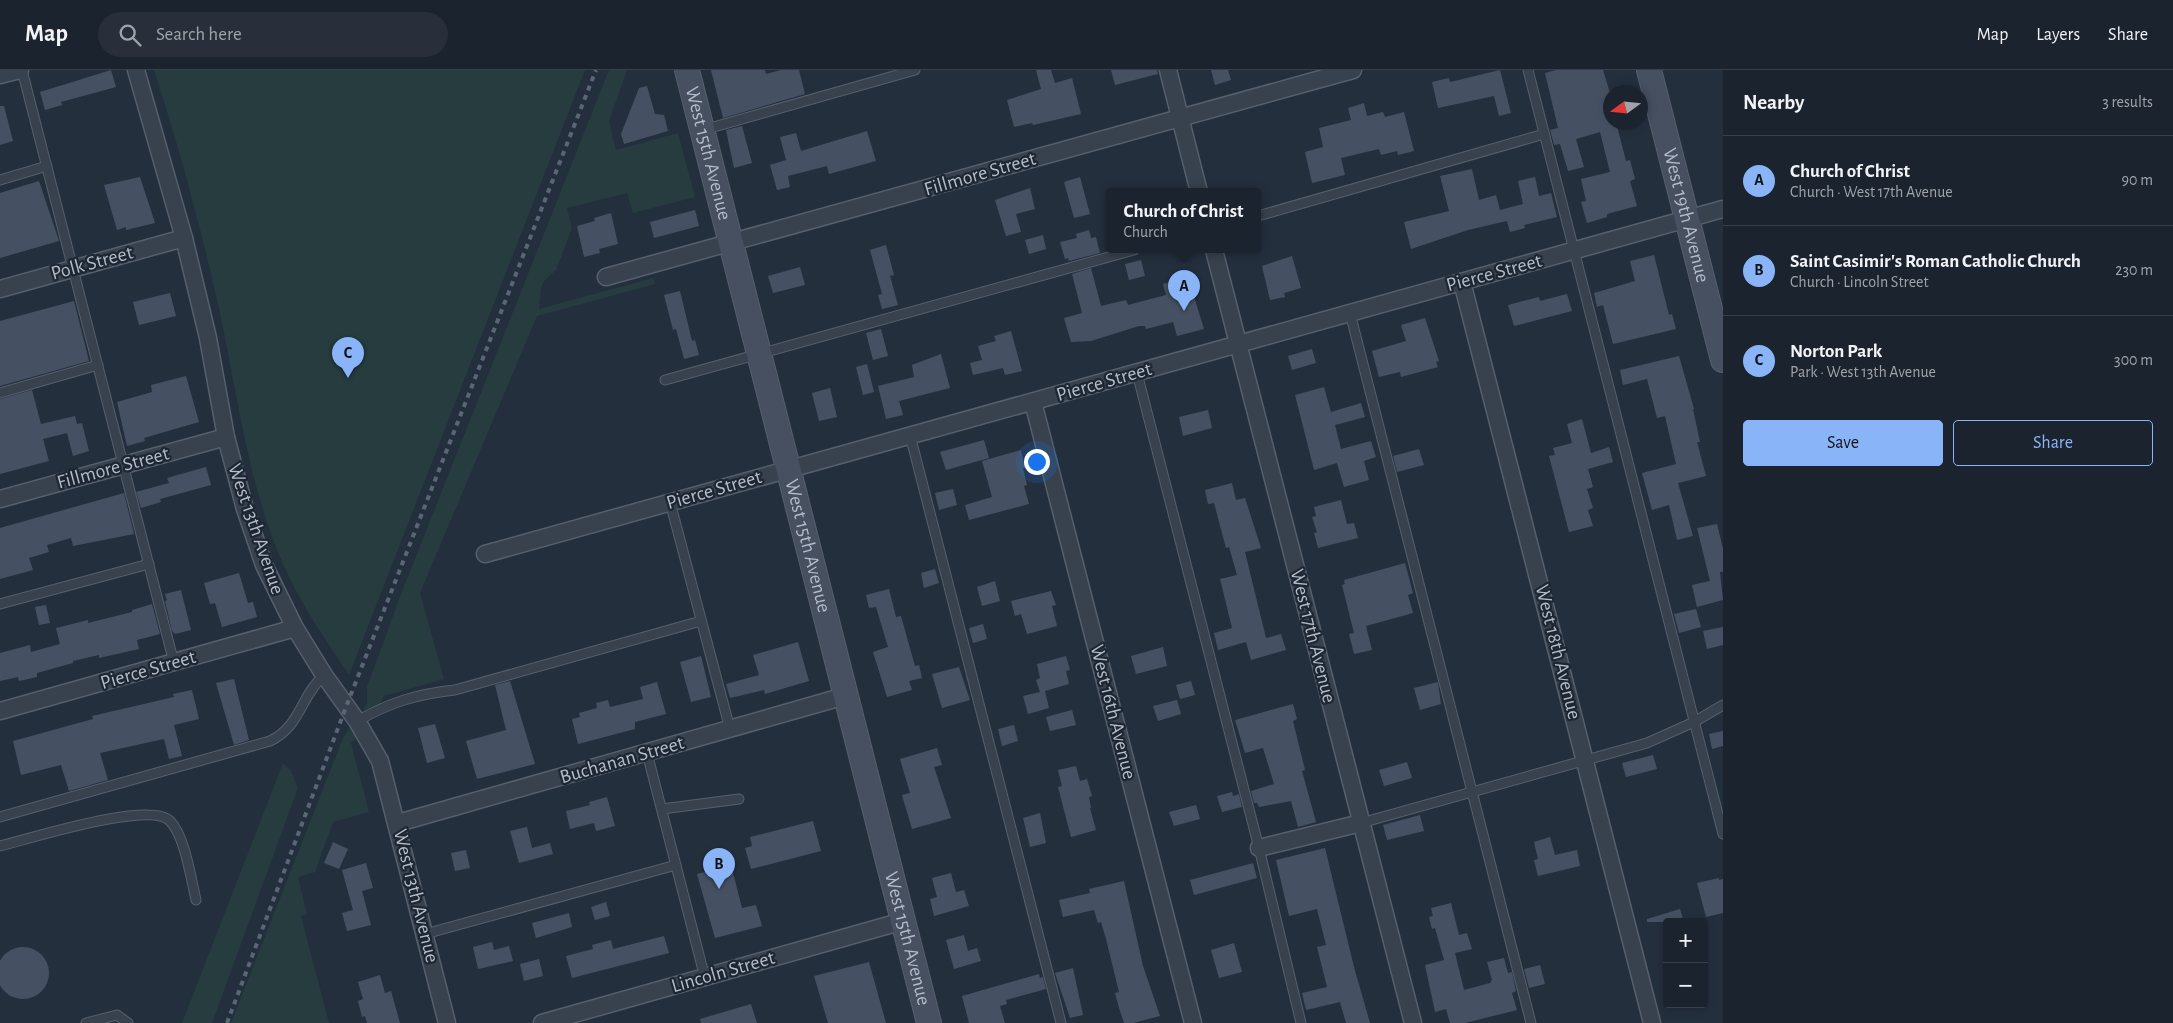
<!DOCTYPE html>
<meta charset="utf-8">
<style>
:root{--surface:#1b232e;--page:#282f3a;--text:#f1f3f6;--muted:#a0a4aa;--line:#39404a;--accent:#8ab4f8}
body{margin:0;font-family:"Alegreya Sans",sans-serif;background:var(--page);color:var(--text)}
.controls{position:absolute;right:15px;bottom:15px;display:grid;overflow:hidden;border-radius:5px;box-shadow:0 2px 8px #0003}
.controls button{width:45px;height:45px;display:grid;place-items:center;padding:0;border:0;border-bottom:1px solid var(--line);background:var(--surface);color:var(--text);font:25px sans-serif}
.compass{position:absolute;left:1603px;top:15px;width:45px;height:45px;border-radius:50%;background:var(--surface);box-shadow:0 2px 8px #0003;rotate:255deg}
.you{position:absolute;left:1036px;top:391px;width:18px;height:18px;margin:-12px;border:4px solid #fff;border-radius:50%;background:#1a73e8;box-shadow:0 0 0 8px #1a73e833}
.badge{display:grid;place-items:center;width:32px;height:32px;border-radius:50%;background:var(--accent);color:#111;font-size:16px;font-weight:700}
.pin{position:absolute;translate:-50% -41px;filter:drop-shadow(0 1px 2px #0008)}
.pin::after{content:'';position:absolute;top:26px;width:18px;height:15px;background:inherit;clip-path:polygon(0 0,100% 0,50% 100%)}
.popup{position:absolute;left:1106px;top:118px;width:155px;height:65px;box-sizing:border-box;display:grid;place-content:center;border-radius:5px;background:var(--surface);filter:drop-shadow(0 1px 4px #0005);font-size:16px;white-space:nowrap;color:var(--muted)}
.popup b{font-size:19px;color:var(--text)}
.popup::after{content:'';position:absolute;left:50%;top:100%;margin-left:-10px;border:10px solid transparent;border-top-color:var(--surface)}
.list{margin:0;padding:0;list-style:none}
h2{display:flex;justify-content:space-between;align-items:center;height:65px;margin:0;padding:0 20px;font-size:21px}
h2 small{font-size:16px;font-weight:400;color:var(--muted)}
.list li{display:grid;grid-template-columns:32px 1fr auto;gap:15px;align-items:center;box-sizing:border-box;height:90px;padding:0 20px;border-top:1px solid var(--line)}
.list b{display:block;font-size:19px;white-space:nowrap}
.list p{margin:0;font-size:16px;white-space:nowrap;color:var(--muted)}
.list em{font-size:16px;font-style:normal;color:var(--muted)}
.actions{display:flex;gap:10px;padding:15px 20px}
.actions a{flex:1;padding:11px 0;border:1px solid var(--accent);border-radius:5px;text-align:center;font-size:18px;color:var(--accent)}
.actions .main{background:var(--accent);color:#111}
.icon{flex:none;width:28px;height:28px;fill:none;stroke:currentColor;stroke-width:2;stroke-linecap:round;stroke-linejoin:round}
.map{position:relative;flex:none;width:1723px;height:953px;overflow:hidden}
header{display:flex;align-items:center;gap:30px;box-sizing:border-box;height:70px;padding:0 25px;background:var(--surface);border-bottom:1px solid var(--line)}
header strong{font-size:24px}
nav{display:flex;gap:28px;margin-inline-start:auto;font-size:18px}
.search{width:350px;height:45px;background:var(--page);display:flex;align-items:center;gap:12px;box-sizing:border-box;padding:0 18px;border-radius:28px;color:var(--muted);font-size:19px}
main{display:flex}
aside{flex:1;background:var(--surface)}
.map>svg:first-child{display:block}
.green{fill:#263c3f}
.building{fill:#455162}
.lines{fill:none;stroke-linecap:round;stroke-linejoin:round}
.lane-casing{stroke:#565f6c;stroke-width:11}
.street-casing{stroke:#565f6c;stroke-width:19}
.secondary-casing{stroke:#565f6c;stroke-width:26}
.lane{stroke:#38414e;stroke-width:9}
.street{stroke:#38414e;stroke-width:16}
.secondary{stroke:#465061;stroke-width:24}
.rail{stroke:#5a6575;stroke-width:4;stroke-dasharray:5 5;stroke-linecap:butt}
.labels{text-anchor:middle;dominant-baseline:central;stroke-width:4.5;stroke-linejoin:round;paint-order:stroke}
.street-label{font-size:20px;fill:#b4bcc9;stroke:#1d2633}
</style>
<header>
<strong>Map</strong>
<div class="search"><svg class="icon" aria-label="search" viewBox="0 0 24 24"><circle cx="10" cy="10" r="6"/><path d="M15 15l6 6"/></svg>Search here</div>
<nav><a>Map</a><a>Layers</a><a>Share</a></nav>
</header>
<main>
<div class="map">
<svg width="1723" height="953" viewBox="0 0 1723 953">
<rect width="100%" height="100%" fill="#242f3e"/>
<!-- green -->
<g class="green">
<path d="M154,0h431l-236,605c-24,-36 -49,-72 -66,-111 -36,-82 -46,-173 -65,-260 -18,-79 -39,-157 -64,-234z"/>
<path d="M609,0h18l-18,51 7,29 62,-17 17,64 -62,16 -6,-20 -60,15 5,20 -16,42 -12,11 -3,7 -2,21 114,-31 2,6 -118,32 -117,277 24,86 -60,17 -6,12 -15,1 4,-6v-16l34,-93z"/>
<path d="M350,657l7,11 -6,5 18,69 -36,10 -18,50 -17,5 9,37 -6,2 28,107h-98l112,-285z"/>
<path d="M283,693l8,8 7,17 -86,235h-30z"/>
</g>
<!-- building -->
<g class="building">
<path d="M111,0l5,17 -55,15 1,3 -17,5 -5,-18z"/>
<path d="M711,0h54l1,4 15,-4h18l6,24 -82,24z"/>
<path d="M1036,0h15l4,13 17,-5 9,36 -48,11 -1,-2 -18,4 -7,-27 34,-11z"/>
<path d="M1111,0h46l1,4 -43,11z"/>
<path d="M1211,0h17l3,10 -16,5z"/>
<path d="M1500,0l11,43 -12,3 -5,-20 -56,12 -6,-26 17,-4 1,4z"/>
<path d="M1556,0h47l7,23v29h6l10,39 4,-1 5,19 -5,2 7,25 -30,8v3l-20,6 -6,-21 5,-1 -5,-22 29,-7 -10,-40 -24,7 8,28 -16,4 -8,-27 -6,1 -4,-15 8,-2 -13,-55z"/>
<path d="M647,16l8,28 9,1 4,16 -44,13 -3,-10 18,-46z"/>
<path d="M1364,33l3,13 16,-4 2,5 19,-5 10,39 -16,4 -1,-4 -16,4 -2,-6 -38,9 4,17 -33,8 -7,-31 18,-5 -4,-19 32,-8 -3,-12z"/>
<path d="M0,36h4l9,35 -13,4z"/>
<path d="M742,56l10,37 -18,5 -8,-38z"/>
<path d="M867,61l9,30 -47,13 -2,-8 -39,10 2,11 -13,3 -7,-25 16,-5 -6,-23 16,-4 5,18z"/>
<path d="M1472,99l7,31 17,-5 4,15 23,-6 -5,-23 17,-4 4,19 12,-3 6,24 -33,8 1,3 -15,4 -3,-11 -39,9 -57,19 -7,-27 45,-11 -9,-35z"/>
<path d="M140,107l15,46 -29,7v-3l-9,3 -13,-45z"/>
<path d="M1080,107l10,37 -16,4 -10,-36z"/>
<path d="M39,111l20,60 -59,17v-65z"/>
<path d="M1030,118l5,21 -19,5 5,18 -15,4 -11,-36z"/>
<path d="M695,140l4,16 -45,12 -4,-16z"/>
<path d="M611,143l7,31 -19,5 1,4 -16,4 -7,-31 18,-5 -1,-3z"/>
<path d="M1089,160l2,8 5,-1 4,16 -31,8 -1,-3 -3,1 -5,-17 17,-4 -1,-4z"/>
<path d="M1043,165l3,14 -17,5 -4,-14z"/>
<path d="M886,175l8,30 -4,1 8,29 -16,4 -4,-14 4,-1 -12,-44z"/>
<path d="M1654,185l15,60 3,-1 4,15 -63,15 -10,-39 -6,2 -3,-14 41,-12 -5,-20z"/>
<path d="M1292,186l9,32 -17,5 1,4 -15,3 -8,-34z"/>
<path d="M1141,190l4,16 -16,4 -4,-16z"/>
<path d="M800,197l5,18 -32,8 -5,-17z"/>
<path d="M1091,198l10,38 25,-6 2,5 38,-10 -3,-11 25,-7 16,52 -27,7 -4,-14 -27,7 -1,-3h-6l-48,15 -20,1 -7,-24 18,-5 -10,-39z"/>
<path d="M680,221l12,50 3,-1 4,15 -15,4 -8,-30 -3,1 -9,-35z"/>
<path d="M170,223l6,23 -37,9 -6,-23z"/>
<path d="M1567,224l5,17 -58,15 -6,-21 31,-8 1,4z"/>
<path d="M74,231l15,60 -89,25v-65z"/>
<path d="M1425,248l14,43 -3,1 2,5 -37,10 -1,-5 -21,5 -7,-26 34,-10 -5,-16z"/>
<path d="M881,259l7,27 -15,4 -7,-27z"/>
<path d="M1011,261l11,40 -17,4 -2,-7 -30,7 -3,-12 12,-3 -4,-14 18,-5 -2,-5z"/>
<path d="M1312,279l4,14 -24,7 -4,-14z"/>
<path d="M941,284l9,34 -51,13 4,14 -17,4 -8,-33 36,-9 -2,-12z"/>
<path d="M1679,286l15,53h-1l7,33h-3l9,34 -28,7 15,53 -16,4 -8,-35 -17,5 -10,-37 34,-9 -11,-48 -8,2 -10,-39 -24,6 -3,-15z"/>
<path d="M867,294l7,28 -11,3 -7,-28z"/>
<path d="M186,306l13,46 -55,16 1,3 -18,5 -10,-44 35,-10 -1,-7z"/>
<path d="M1324,317l7,25 30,-9 4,14 -30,8 6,24 30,-8 5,16 -12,4 5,19 -25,7 -7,-24 -23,7 -19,-75z"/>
<path d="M830,318l7,29 -18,4 -7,-28z"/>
<path d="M32,320l9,34 34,-8 2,8 5,-1 7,28 -16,5 -6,-23 -24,6 6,22 -49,13v-75z"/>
<path d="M1208,340l4,18 -29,8 -4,-19z"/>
<path d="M1582,349l9,34 18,-6 4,15 -25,7 5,18 -6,2 6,19 -5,2 5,16 -24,6 -20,-76 6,-1 -2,-7 19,-5 -5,-19z"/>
<path d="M984,370l5,18 -43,12 -6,-18z"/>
<path d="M1419,379l5,16 -27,7 -4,-16z"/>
<path d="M1021,380l4,18h-2l4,17 -3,1 5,18 -60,16 -4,-15 27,-8 -10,-36z"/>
<path d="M206,397l5,18 -51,14 1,3 -20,6 -5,-16 33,-9 -2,-5z"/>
<path d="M1232,413l4,17 9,-2 16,50 -16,4 21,86 15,-4 5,16 -35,10 -5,-18 -28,8 -4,-17 18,-5 -12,-49 17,-4 -8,-28 -3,1 -12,-45 -6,1 -3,-14z"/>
<path d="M953,419l4,16 -18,5 -4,-17z"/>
<path d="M124,423l10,41 -61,12 -2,-8 -24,7 2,7 -20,6 4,12 -33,9v-51z"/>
<path d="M1341,430l6,24 7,-1 4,15 -40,10 -4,-15 3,-1 -5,-15 4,-1 -2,-9z"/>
<path d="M1717,454l6,25v23h-3l3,28 -26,7 -5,-22 18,-4 -13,-53z"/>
<path d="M1405,493l8,30 -5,2 5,18 -47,13 6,24 -18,4 -5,-20 5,-1 -12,-48 3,-1 -1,-4z"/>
<path d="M935,499l4,14 -15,5 -3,-15z"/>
<path d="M239,503l9,30 5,-1 4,15 -35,10 -7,-24 -5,1 -6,-21z"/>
<path d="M995,511l5,20 -18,5 -5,-19z"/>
<path d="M889,519l7,28 5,-1 14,50 4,-1 3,13 -13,3 3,9 -25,7 -14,-45 15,-5 -12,-40 -7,1 -3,-13z"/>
<path d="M181,520l10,40 -16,4 -3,-3 -7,-30 2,-1 -2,-6z"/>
<path d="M1051,521l5,14 -4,1 5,20 -30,8 -6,-20 -6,2 -4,-15z"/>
<path d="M152,534l8,30 -23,6 2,9 -40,9v-3l-26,6v2l-36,10v4l-18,4 -1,-4 -18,4v-28l30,-8 1,7 29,-8 -4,-16 32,-8v3l44,-11v-2z"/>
<path d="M46,535l4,18 -11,2 -4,-18z"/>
<path d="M1696,539l5,18 -22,6 -5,-19z"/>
<path d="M983,554l4,15 -14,4 -4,-15z"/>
<path d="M1723,557v18l-16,4 -4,-18z"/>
<path d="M798,572l11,39 -44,13 -1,-4 -34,8 -4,-14 33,-9 -6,-20z"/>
<path d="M1163,577l4,19 -31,8 -5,-18z"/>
<path d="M701,586l10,41 -20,5 -11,-40z"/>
<path d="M1066,586l4,14 -4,1 3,13 -24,7 4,17 -21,6 -5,-18 17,-4 -4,-12 4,-2 -3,-14z"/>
<path d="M959,597l11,33 -28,8 -10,-34z"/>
<path d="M234,609l15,61 -15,5 -18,-62z"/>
<path d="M510,611l25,83 -58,15 -11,-38 40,-11 -11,-45z"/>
<path d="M1191,611l4,14 -15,4 -4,-14z"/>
<path d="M657,612l9,32 -31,8v7l-57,15 -6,-25 8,-2 -1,-4 18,-5 -1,-5 12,-3 2,7 33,-8 -3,-12z"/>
<path d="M1438,612l3,22 -21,6 -6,-22z"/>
<path d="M192,620l7,29 -25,6 8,31 -13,3 -5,-20 -64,14 8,27 -39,11 -8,-26 -40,10 -8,-34 80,-22 -1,-3 82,-19 -1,-3z"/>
<path d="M1177,630l4,14 -23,7 -5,-15z"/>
<path d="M1293,634l4,15 -4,2 12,49 -3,1 14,51 -18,5 -7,-26 -32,6 -2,-4h-3l-3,-12 23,-7 -11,-36 -18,5 -10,-33z"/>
<path d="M1072,640l4,15 -26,6 -4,-14z"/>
<path d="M435,654l10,34 -18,5 -9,-35z"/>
<path d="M1014,655l4,16 -16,5 -4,-17z"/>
<path d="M1723,661v15l-11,3 -3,-15z"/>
<path d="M937,678l5,17 -8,2 17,51 -39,11 -10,-34 8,-2 -10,-34z"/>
<path d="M1653,685l4,14 -31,8 -4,-14z"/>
<path d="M1407,692l5,16 -28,8 -5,-16z"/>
<path d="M1076,696l4,15 7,-2 5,17 -3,1 2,11h-1l6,22 -25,7 -13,-50 4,-1 -4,-16z"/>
<path d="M1232,722l1,4 6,-2 3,13 -20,5 -5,-16z"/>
<path d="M607,727l8,29 -19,5 -2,-8 -24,6 -4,-18 24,-6 -1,-3z"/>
<path d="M1196,735l4,14 -26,7 -5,-14z"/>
<path d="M1040,743l6,30 -16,4 -7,-29z"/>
<path d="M1420,745l4,16 -37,9 -4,-15z"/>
<path d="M813,751l8,30 -70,18 -6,-21 7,-2 -2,-9z"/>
<path d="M527,757l5,21 18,-5 3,11 -34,9 -9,-32z"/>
<path d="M1550,767l5,18 22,-5 3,16 -42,10 -4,-16 4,-1 -4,-17z"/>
<path d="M333,772l15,7 -9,20 -15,-6z"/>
<path d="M1325,778l29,119 16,56h-24l-6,-21 -34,8 -4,-17 25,-6 -10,-40 9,-2 -9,-36 -28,7 -13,-56z"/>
<path d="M466,780l4,18 -15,3 -4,-18z"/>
<path d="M366,793l7,25 -11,3 9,34 -24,6 -5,-18 11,-3 -11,-40z"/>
<path d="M1253,793l4,15 -63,17 -4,-15z"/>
<path d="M731,795l11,43 14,-3 6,21 -47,12 -18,-64z"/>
<path d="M951,803l5,19 8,-2 5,16 -35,10 -4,-17 7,-2 -5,-19z"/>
<path d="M1719,808v2l4,-1v34l-17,4 -9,-34z"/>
<path d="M1124,811l19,85 17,50 -27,7h-9l-5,-15 -4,-15 4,-1 -13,-53 -5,-17 -3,1 -4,-13 -31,7 -4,-17 31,-7 -1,-4z"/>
<path d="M606,832l4,14 -15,4 -4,-13z"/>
<path d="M1451,833l8,32 8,-2 5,16 -17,4 9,37 26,-7 2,-3 -5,-18 17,-4 4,15 4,-1 4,19 -4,2 5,17 -52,13h-15l-4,-14 -11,3 -10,-47 19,-5 -9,-32 -3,1 -3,-12 4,-1 -2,-8z"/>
<path d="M1680,839l4,13h-37v-3z"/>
<path d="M569,843l3,14 -36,11 -4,-15z"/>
<path d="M964,865l4,16 9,-3 4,13 -27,8 -8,-29z"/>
<path d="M664,866l5,17 -97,25 -6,-22 27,-7 -1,-4 19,-5 2,9z"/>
<path d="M492,872l2,8 15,-4 4,15 -35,8 -5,-22z"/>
<path d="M1234,873l8,29 -23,6 -8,-28z"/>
<circle cx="23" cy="903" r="26"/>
<path d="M539,889l4,17 -19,5 -4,-17z"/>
<path d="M869,892l17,61h-58l-14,-47z"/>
<path d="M1540,895l5,19 -16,4 -5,-19z"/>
<path d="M1073,898l10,47 -13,3 -15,-45z"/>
<path d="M1039,904l1,4 3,-1 3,12 -40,11 1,4 -7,2 5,17h-36l-7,-27z"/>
<path d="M380,905l5,18 6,-2 9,32h-33l-2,-7 -3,1 -4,-16 5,-2 -5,-17z"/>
<path d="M751,934l6,19h-56l-1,-4z"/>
</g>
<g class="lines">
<defs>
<g id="lane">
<path d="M22,0l152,593"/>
<path d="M1528,0l195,764"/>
<path d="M703,60l212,-60"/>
<path d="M0,110l47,-14"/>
<path d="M1258,146l286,-82"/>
<path d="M1350,243l181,710"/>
<path d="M1137,303l122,475 42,175"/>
<path d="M665,310l469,-130"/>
<path d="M0,323l98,-28"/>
<path d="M910,365l151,588"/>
<path d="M670,432l60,227"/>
<path d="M0,534l149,-40"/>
<path d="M357,651c34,-19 60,-27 98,-31l246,-69"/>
<path d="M647,683l58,225"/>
<path d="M662,739l77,-10"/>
<path d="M0,747l270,-76c31,-15 30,-44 54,-66"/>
<path d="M1361,753l286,-80 47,-21 29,-17"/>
<path d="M0,776c29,-7 151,-46 170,-25 15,15 21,58 26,79"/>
<path d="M425,864l251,-69"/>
<path d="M86,953l31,-8 11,8"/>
</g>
<g id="street">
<path d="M136,0l48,168 24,100 18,99 19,72 19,56 31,63 29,47 33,46 23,40 67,262"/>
<path d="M1168,0l31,122"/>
<path d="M0,5l20,-5"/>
<path d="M1214,180l199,773"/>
<path d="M606,207l747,-207"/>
<path d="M1462,212l190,741"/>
<path d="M0,219l184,-51"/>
<path d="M1033,332l160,621"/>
<path d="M0,429l226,-62"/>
<path d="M485,484l1238,-345"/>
<path d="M0,641l295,-83"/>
<path d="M398,753l447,-127"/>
<path d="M1259,778l102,-25"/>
<path d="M542,953l361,-102"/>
</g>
<g id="secondary">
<path id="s1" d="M687,0l242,953"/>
<path id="s2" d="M1649,0l74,290"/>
</g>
</defs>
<!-- lane casing -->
<use href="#lane" class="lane-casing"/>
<!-- street casing -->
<use href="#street" class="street-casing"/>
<!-- secondary casing -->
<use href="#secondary" class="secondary-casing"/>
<!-- lane -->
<use href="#lane" class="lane"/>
<!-- street -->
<use href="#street" class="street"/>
<!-- secondary -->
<use href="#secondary" class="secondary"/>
<!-- rail -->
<path class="rail" d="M227,953l119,-316 250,-637"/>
</g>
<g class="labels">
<!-- street labels -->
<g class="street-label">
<text stroke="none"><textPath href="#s1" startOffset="86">West 15th Avenue</textPath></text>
<text transform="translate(980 104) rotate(-16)">Fillmore Street</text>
<text stroke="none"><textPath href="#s2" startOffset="150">West 19th Avenue</textPath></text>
<text transform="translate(92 193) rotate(-15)">Polk Street</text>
<text transform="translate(1494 203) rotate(-15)">Pierce Street</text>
<text transform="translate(1104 312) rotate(-16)">Pierce Street</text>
<text transform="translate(113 398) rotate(-15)">Fillmore Street</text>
<text transform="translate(714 420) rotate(-16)">Pierce Street</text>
<text transform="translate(256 459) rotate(71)">West 13th Avenue</text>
<text stroke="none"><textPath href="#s1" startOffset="491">West 15th Avenue</textPath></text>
<text transform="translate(1313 566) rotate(76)">West 17th Avenue</text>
<text transform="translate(1558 582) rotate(76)">West 18th Avenue</text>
<text transform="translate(148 600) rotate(-16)">Pierce Street</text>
<text transform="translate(1113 642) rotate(76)">West 16th Avenue</text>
<text transform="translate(622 690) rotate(-16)">Buchanan Street</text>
<text transform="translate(416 826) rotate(76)">West 13th Avenue</text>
<text stroke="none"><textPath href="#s1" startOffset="896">West 15th Avenue</textPath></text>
<text transform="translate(723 902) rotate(-16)">Lincoln Street</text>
</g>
</g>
</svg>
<div class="controls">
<button>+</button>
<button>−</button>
</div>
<svg class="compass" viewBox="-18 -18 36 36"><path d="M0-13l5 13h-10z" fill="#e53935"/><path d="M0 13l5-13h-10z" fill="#a0a4aa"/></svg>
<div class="you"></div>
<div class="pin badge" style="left:1184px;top:241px">A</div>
<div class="popup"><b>Church of Christ</b>Church</div>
<div class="pin badge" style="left:719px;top:819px">B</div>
<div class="pin badge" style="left:348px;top:308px">C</div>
</div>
<aside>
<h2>Nearby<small>3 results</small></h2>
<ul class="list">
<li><span class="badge">A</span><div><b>Church of Christ</b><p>Church · West 17th Avenue</p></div><em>90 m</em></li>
<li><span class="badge">B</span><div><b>Saint Casimir's Roman Catholic Church</b><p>Church · Lincoln Street</p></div><em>230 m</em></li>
<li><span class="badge">C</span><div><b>Norton Park</b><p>Park · West 13th Avenue</p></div><em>300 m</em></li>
</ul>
<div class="actions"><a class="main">Save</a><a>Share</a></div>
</aside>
</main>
